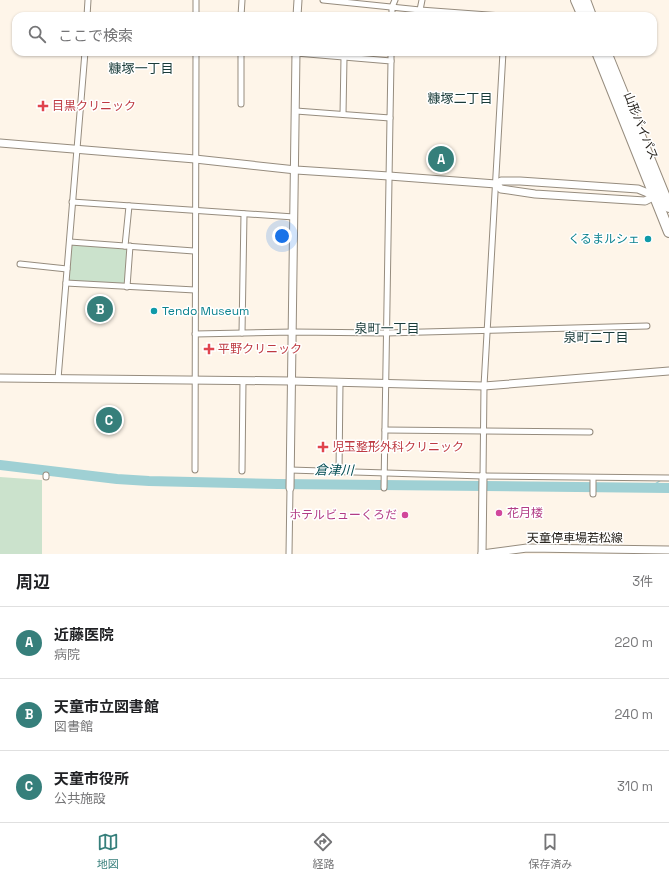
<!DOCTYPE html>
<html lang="ja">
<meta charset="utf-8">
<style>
:root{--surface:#fff;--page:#f6f6f6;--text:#202124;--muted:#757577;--line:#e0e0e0;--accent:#367f7b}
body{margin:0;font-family:"Space Grotesk","Noto Sans JP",sans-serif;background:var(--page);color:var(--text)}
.you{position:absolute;left:282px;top:236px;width:14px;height:14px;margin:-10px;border:3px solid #fff;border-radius:50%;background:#1a73e8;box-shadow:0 0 0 6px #1a73e833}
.badge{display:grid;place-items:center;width:26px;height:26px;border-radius:50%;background:var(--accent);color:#fff;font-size:13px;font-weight:700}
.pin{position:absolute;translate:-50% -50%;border:2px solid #fff;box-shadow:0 1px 4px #0006}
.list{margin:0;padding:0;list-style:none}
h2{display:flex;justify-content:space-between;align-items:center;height:52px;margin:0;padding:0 16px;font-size:17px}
h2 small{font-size:13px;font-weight:400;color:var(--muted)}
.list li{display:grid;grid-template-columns:26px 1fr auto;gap:12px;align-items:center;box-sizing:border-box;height:72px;padding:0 16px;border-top:1px solid var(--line)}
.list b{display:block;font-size:15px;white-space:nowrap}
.list p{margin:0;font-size:13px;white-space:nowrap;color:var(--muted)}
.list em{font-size:13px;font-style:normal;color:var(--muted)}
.icon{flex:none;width:22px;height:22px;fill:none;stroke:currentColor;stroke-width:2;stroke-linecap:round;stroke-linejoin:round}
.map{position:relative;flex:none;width:669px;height:554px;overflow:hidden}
.search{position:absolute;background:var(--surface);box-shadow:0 1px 3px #0004;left:12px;right:12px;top:12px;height:44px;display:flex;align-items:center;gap:10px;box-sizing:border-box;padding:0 14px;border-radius:12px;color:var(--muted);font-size:15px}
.sheet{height:268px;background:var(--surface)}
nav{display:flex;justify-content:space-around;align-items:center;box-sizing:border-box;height:56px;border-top:1px solid var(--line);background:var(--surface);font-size:11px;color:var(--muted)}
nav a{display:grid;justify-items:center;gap:2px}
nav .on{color:var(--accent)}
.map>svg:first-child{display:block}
.green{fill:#cbe2cc}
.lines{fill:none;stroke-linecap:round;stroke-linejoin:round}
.stream{stroke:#9fd0d4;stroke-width:1.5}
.river{stroke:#9fd0d4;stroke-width:10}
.street-casing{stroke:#968c7e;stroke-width:7}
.secondary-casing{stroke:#968c7e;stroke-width:9}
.highway-casing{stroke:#968c7e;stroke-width:12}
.street{stroke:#fff;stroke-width:5}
.secondary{stroke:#fff;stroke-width:7}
.highway{stroke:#fff;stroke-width:10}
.health-dot{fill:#e0444e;stroke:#fff;stroke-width:1.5}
.culture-dot{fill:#0f9aa8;stroke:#fff;stroke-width:1.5}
.hotel-dot{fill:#d1479c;stroke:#fff;stroke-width:1.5}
.labels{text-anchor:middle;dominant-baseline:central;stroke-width:3;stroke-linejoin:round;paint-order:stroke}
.health-label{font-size:12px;fill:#be3a42;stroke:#fff;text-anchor:start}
.street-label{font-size:12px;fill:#28241e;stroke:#fff}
.culture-label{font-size:12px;fill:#0d838f;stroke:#fff;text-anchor:end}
.hotel-label{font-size:12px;fill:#b23c85;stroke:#fff;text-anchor:start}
.neighbourhood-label{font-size:13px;fill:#193b39;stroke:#fff}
.water-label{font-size:13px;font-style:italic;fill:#004b51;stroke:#fff}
</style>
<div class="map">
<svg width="669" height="554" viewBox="0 0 669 554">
<rect width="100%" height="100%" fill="#fef5e9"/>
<!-- green -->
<g class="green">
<path d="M71,243l58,4 -3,39 -59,-4z"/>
<path d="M0,477l42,3v74h-42z"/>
</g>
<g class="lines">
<!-- stream -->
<path class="stream" d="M649,488l12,-8"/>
<!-- river -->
<path class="river" d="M0,465l117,14 32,2 129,3 391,4"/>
<defs>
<g id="street">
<path d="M323,0l97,10 82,6"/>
<path d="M420,10l2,-10"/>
<path d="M87,16l1,-16"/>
<path d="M196,16v-16"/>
<path d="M241,16l1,-16"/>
<path d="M392,16v-9l3,-7"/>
<path d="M391,61v-9"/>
<path d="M241,104v-52"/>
<path d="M296,111l94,7 1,-57 -95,-8"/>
<path d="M343,114l1,-56"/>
<path d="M72,202l222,15"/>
<path d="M70,242l124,9"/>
<path d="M125,246l4,-40"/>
<path d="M20,264l47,5"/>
<path d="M66,283l129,7"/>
<path d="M127,287l3,-41"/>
<path d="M242,333l2,-119"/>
<path d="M195,334l98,-2 93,1 261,-7"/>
<path d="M58,379l27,-327"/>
<path d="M385,430l205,2"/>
<path d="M195,470l1,-418"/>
<path d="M290,470l193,6 186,2"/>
<path d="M242,471l1,-90"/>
<path d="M339,472l1,-89"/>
<path d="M46,475v2"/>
<path d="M483,476l1,-90 19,-334"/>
<path d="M593,478v16"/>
<path d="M384,488l6,-370"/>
<path d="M289,554l1,-66"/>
</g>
<g id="secondary">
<path d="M297,16l1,-16"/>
<path d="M0,143l195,16 101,11 93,6 107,8 5,-3h19l118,8 17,7"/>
<path d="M496,184l5,5 34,5 110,7 10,-5"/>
<path d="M0,378l291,3 193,5 185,-15"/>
<path d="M290,488l6,-436"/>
<path d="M482,554l45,-6 142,2"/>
<path d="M482,554l1,-78"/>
</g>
<g id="highway">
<path d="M576,0l7,16"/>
<path d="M585,0l6,16"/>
<path d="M597,52l72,180"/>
<path d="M606,52l63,155"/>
</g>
</defs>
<!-- street casing -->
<use href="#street" class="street-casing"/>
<!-- secondary casing -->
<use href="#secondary" class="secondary-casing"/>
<!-- highway casing -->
<use href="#highway" class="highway-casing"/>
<!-- street -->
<use href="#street" class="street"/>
<!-- secondary -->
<use href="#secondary" class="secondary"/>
<!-- highway -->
<use href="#highway" class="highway"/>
</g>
<!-- markers -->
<g class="health-dot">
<path d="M41 100h4v4h4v4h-4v4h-4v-4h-4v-4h4z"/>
<path d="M207 343h4v4h4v4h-4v4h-4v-4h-4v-4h4z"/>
<path d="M321 441h4v4h4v4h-4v4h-4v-4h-4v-4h4z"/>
</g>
<g class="culture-dot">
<circle cx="648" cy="239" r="4"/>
<circle cx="154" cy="311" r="4"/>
</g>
<g class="hotel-dot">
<circle cx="499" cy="513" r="4"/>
<circle cx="405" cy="515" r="4"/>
</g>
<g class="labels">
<!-- health labels -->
<g class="health-label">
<text x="52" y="106">目黒クリニック</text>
<text x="218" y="349">平野クリニック</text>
<text x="332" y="447">児玉整形外科クリニック</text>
</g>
<!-- street labels -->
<g class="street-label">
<text transform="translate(641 126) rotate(68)">山形バイパス</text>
<text x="575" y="538">天童停車場若松線</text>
</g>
<!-- culture labels -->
<g class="culture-label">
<text x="640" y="239">くるまルシェ</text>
<text x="162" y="311" text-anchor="start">Tendo Museum</text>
</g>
<!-- hotel labels -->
<g class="hotel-label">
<text x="507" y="513">花月楼</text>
<text x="397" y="515" text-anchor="end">ホテルビューくろだ</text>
</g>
<!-- neighbourhood labels -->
<g class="neighbourhood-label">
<text x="141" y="68">糠塚一丁目</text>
<text x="460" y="98">糠塚二丁目</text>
<text x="387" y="328">泉町一丁目</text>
<text x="596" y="337">泉町二丁目</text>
</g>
<!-- water labels -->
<g class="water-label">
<text transform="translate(334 470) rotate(1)">倉津川</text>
</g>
</g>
</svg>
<div class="you"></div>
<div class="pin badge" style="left:441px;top:159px">A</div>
<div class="pin badge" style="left:100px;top:309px">B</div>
<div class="pin badge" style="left:109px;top:420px">C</div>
<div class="search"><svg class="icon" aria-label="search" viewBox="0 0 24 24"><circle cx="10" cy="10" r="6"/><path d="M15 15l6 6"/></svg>ここで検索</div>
</div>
<section class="sheet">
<h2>周辺<small>3件</small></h2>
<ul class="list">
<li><span class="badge">A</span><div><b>近藤医院</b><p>病院</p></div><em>220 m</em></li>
<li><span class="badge">B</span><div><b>天童市立図書館</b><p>図書館</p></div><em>240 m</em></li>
<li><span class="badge">C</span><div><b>天童市役所</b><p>公共施設</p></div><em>310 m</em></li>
</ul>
</section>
<nav>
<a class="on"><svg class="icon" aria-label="map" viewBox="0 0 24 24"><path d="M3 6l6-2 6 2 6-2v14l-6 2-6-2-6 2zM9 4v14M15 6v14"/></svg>地図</a>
<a><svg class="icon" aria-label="directions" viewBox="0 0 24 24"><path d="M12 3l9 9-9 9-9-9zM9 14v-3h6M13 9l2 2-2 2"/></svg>経路</a>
<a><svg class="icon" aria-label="saved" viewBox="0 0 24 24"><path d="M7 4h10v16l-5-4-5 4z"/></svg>保存済み</a>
</nav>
